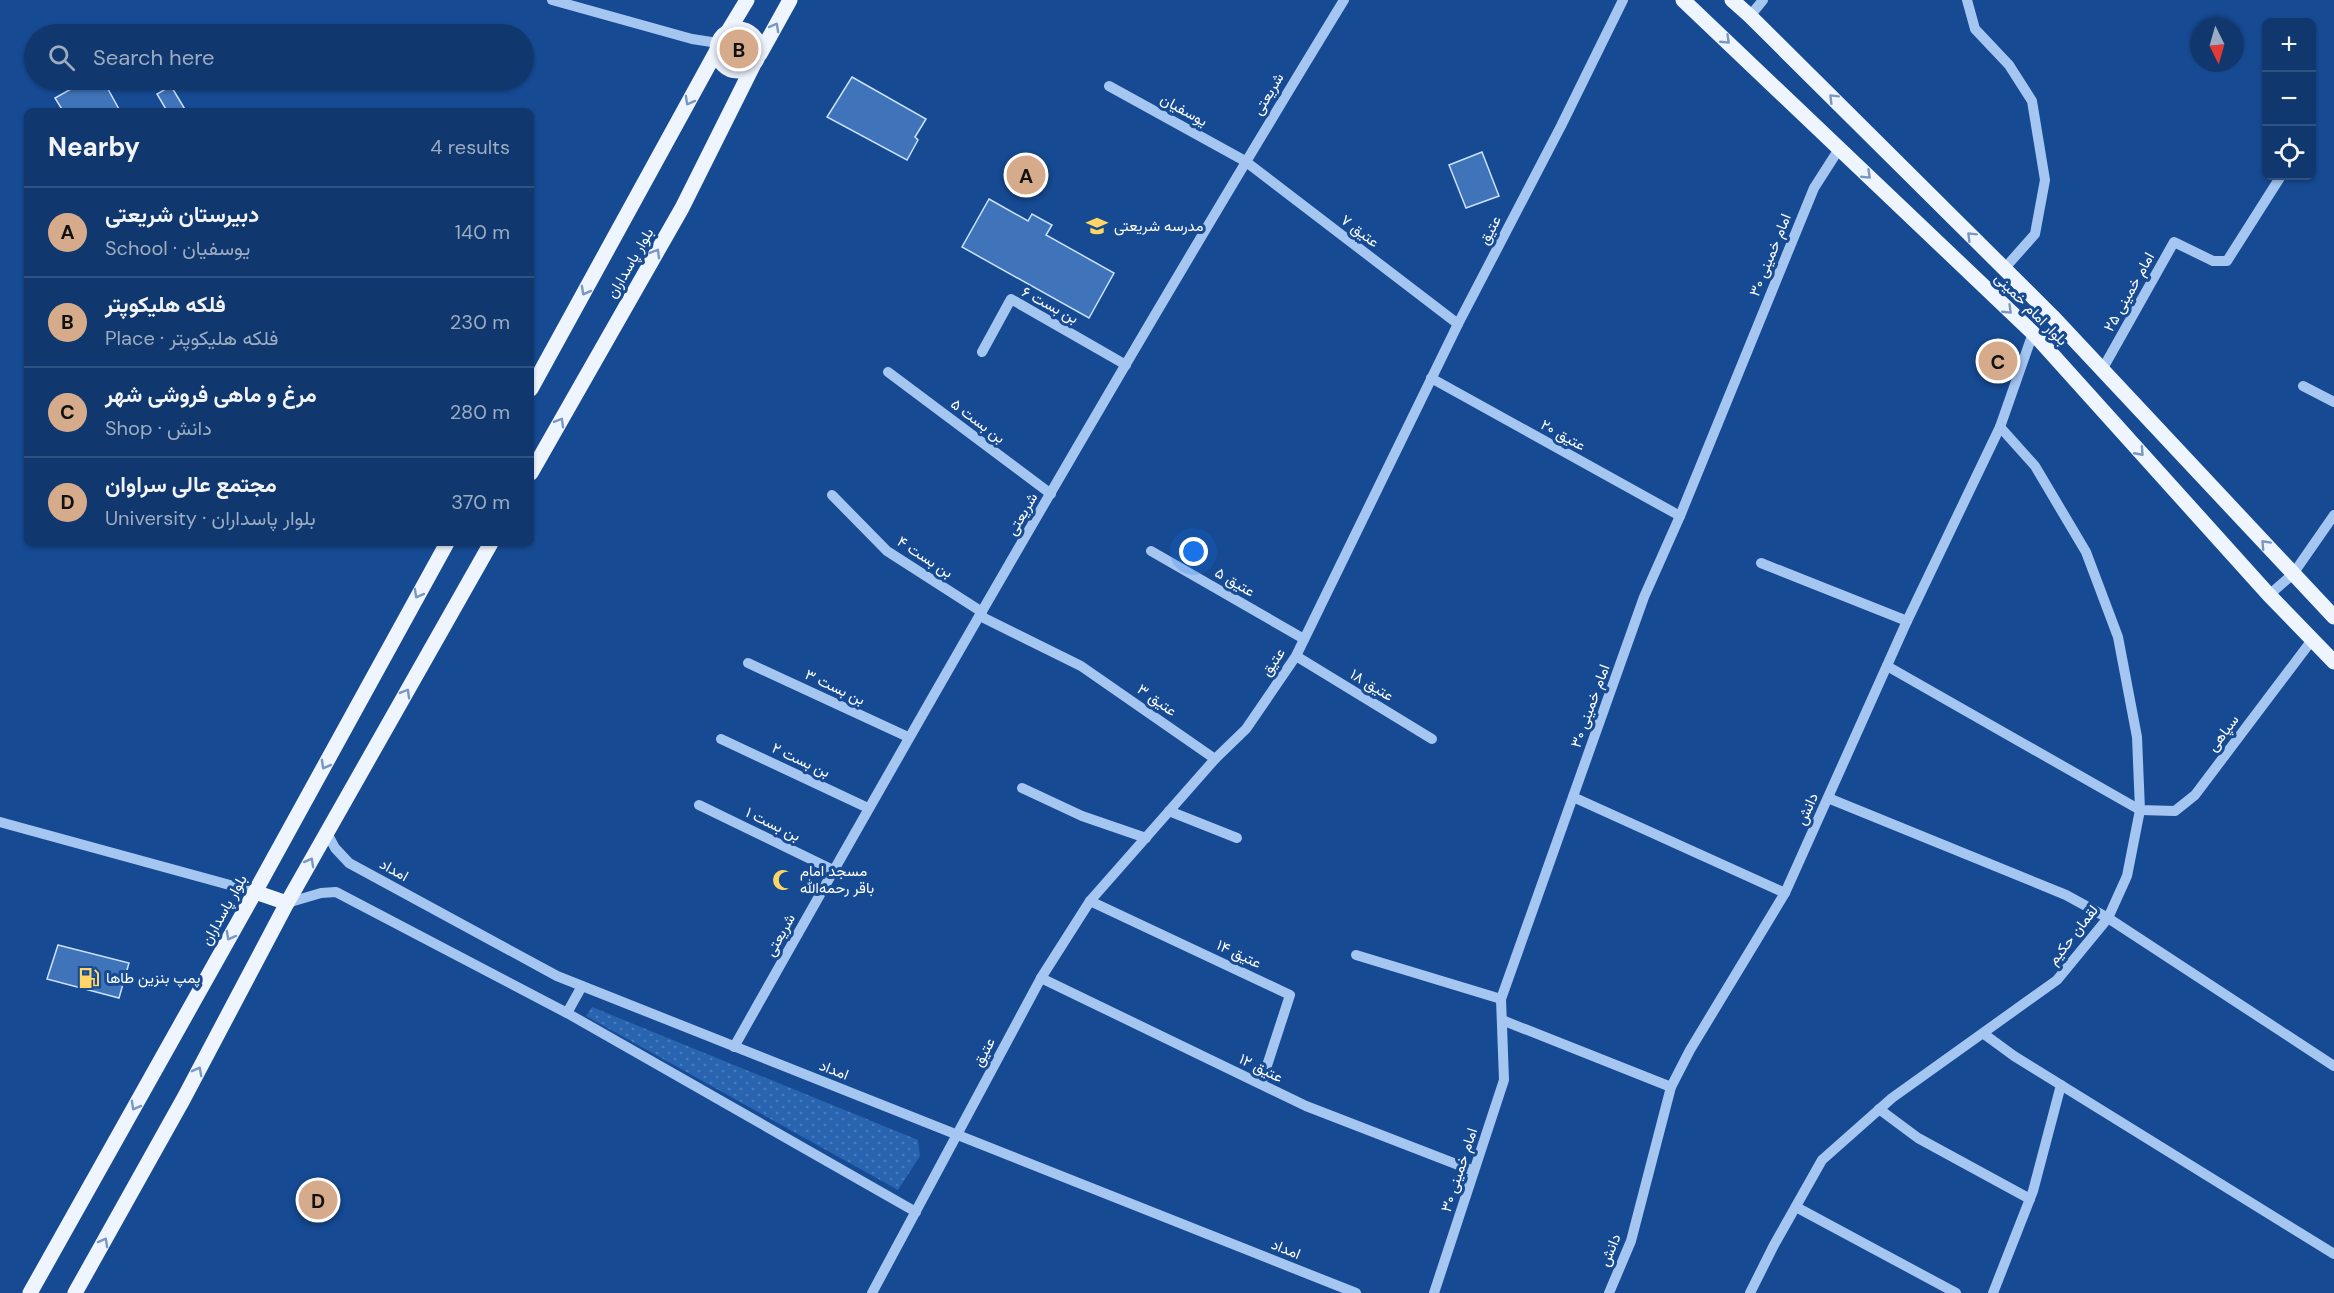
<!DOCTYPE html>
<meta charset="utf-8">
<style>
:root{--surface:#10386e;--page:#193f73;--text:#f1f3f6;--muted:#9cacc2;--line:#305281;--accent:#d6ab8b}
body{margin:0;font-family:"DM Sans",Vazirmatn,sans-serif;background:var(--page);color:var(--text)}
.controls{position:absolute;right:18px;top:18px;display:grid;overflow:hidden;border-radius:9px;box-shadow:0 2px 4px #0004}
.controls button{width:54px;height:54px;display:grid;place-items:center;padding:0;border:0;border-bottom:2px solid var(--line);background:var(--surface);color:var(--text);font:30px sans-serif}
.compass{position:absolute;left:2190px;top:18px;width:54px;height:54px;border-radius:50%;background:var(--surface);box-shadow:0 2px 4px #0004;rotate:175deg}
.you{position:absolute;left:1194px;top:552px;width:21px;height:21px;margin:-15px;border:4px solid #fff;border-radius:50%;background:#1a73e8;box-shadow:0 0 0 9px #1a73e833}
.badge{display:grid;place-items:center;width:39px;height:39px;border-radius:50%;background:var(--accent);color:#111;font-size:20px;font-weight:700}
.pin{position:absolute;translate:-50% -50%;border:3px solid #fff;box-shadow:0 2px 6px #0006}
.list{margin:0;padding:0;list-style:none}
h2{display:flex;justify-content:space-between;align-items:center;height:78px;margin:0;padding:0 24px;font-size:26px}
h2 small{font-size:20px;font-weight:400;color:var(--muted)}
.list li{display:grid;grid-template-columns:39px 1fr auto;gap:18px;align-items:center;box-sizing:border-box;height:90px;padding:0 24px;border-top:2px solid var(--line)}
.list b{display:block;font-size:22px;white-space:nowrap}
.list p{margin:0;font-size:20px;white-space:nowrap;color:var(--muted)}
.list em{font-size:20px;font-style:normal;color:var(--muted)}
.icon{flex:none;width:33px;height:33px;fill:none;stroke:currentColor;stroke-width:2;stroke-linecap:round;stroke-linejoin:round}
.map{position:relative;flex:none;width:2334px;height:1293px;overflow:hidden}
.search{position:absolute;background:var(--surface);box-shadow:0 2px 4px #0004;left:24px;top:24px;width:510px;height:66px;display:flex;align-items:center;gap:15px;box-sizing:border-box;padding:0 21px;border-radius:33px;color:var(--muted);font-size:22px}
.panel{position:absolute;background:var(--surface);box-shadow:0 2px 4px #0004;left:24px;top:108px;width:510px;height:438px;border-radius:9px}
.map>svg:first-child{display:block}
.grass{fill:url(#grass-dots)}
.building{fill:#3f74ba;stroke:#cce1fc;stroke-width:1.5}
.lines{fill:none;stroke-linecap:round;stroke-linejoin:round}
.minor{stroke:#a5c6f1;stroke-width:10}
.major{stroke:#eff5ff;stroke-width:15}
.oneway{stroke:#7897c4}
.labels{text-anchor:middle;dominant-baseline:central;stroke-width:6;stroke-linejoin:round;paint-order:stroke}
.street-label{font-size:15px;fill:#fff;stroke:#164a93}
.poi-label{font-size:15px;fill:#fff;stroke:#164a93;text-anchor:start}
</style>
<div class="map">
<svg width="2334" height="1293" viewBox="0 0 2334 1293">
<defs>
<pattern id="grass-dots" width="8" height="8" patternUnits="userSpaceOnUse" patternTransform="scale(1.5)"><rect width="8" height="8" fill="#2964b1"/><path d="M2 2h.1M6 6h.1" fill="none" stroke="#497bbd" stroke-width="1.8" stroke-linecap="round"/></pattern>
</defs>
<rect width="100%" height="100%" fill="#164a93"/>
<!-- grass -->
<path class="grass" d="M592,1007l326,133 2,16 -22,34 -312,-174z"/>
<!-- building -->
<g class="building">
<path d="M852,77l74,42 -11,18 3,3 -11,20 -80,-43z"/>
<path d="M87,80h16l17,31h-57l-8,-13z"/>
<path d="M171,86l15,25h-19l-10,-17z"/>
<path d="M1482,152l17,44 -33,12 -17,-43z"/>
<path d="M989,199l39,22 4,-7 20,11 -6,10 68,38 -25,45 -127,-71z"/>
<path d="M58,945l71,18 -10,35 -72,-19z"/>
</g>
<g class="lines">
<!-- minor -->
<g class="minor">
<path d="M552,0l140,39 26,4"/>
<path d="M1967,0l8,29 34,36 23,36 13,79 -10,54 -31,35"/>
<path d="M1750,16l13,-16"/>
<path d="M1109,86l136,75 213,163"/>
<path d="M982,352l29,-53 115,66"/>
<path d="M2102,370l72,-128 39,19h14l54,-85"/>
<path d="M888,372l163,122"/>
<path d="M1431,378l249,138"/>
<path d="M2303,386l31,16"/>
<path d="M832,495l55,56 95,61"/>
<path d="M1151,551l153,88"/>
<path d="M1761,563l146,58"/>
<path d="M2269,595l24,-21 41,-59"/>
<path d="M980,616l101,50 134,93"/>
<path d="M1296,656l136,83"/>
<path d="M748,663l160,74"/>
<path d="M1887,666l253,144 35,1 20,-16 117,-155"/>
<path d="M721,739l147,69"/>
<path d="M1022,788l60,28 64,22"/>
<path d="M1573,797l212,96"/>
<path d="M1828,798l238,97 42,23 226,148"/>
<path d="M699,805l134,65"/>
<path d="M1169,811l68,27"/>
<path d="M0,822l255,70"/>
<path d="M327,833l8,15 14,15 208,113 799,317"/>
<path d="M1090,901l200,94 -29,89"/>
<path d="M287,903l34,-10 15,-1 231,121 349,199"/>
<path d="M1356,955l145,44"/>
<path d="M1041,978l265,128 168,65"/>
<path d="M567,1013l15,-27"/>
<path d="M1502,1020l169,67"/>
<path d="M1984,1034l30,22 320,198"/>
<path d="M734,1047c198,-352 399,-702 610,-1047"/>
<path d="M1879,1109l39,29 112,61"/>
<path d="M1796,1207l160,86"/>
<path d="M872,1293l169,-315 49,-77 125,-142 31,-30 50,-73 162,-332 103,-198 62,-126"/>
<path d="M1434,1293l70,-213 -3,-81 143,-402 36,-81 134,-328 25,-39"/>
<path d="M1609,1293l22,-52 40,-154 19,-37 95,-157 122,-272 93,-194 33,-94"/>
<path d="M1750,1293l24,-48 48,-85 70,-62 165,-118 51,-62 19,-42 13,-66 -3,-73 -19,-100 -32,-85 -51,-86 -35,-39"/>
<path d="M1993,1293l40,-102 28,-106"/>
</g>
<!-- major -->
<g class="major">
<path d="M1683,0l350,333 236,262 65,67"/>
<path d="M1732,0l18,16 302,300 282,301"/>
<circle cx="738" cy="50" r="21"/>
<path d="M727,33l20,-33"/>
<path d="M760,54l30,-54"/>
<path d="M531,389l186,-339"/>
<path d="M531,473l151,-265 71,-142"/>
<path d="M255,892l32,11"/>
<path d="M30,1293l225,-401 192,-349"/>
<path d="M75,1293l109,-195 103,-195 204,-360"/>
</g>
</g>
<!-- one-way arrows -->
<defs><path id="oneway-chevron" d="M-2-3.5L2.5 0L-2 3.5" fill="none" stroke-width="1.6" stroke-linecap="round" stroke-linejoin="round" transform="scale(1.5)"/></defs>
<g class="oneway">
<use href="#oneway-chevron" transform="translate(775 27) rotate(-61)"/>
<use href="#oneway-chevron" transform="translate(1726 40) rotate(44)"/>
<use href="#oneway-chevron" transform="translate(1833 98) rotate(-135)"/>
<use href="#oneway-chevron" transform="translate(689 101) rotate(119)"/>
<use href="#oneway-chevron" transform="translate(1867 175) rotate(44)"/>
<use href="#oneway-chevron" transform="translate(1971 236) rotate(-135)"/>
<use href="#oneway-chevron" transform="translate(656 253) rotate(-60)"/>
<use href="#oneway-chevron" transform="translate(585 291) rotate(119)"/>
<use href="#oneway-chevron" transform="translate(2008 310) rotate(44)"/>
<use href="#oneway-chevron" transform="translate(560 422) rotate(-60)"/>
<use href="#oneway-chevron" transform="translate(2140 452) rotate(48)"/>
<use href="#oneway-chevron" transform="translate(2265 544) rotate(-133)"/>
<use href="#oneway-chevron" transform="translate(418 594) rotate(119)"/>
<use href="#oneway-chevron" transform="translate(406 693) rotate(-60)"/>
<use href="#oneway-chevron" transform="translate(325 765) rotate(119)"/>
<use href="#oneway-chevron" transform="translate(310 862) rotate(-61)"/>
<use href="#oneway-chevron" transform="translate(230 936) rotate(119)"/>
<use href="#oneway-chevron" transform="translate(198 1071) rotate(-62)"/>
<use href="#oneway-chevron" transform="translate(135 1106) rotate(119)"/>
<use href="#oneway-chevron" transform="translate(104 1242) rotate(-61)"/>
</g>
<!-- icons -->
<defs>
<symbol id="school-bare" viewBox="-9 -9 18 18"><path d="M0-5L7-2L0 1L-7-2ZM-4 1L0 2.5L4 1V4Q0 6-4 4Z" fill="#ffd665" stroke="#164a93" stroke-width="2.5" paint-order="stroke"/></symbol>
<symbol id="mosque-bare" viewBox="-9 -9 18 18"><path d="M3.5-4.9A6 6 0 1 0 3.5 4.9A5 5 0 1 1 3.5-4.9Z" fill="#ffd665" stroke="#164a93" stroke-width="2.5" paint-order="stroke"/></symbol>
<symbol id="fuel-bare" viewBox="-9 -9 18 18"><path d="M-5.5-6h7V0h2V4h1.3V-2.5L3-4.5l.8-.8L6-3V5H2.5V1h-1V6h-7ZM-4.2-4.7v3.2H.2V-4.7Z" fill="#ffd665" stroke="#164a93" stroke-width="2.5" paint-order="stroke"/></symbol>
</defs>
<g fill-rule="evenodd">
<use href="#school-bare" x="1082" y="211" width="30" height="30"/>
<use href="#mosque-bare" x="768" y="865" width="30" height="30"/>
<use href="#fuel-bare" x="74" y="963" width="30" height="30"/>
</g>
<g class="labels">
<!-- street labels -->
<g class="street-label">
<text transform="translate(1268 94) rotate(-59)">شریعتی</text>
<text transform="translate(1184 110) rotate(29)">یوسفیان</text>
<text transform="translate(1490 230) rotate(-62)">عتیق</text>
<text transform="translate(1360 231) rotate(37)">عتیق ۷</text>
<text transform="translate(1770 255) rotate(-68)">امام خمینی ۳۰</text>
<text transform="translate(630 263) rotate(-60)">بلوار پاسداران</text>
<text transform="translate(2129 292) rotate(-61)">امام خمینی ۲۵</text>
<text transform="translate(1050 305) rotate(28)">بن بست ۶</text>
<text transform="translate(2031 309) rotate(45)">بلوار امام خمینی</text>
<text transform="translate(978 421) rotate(37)">بن بست ۵</text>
<text transform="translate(1563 435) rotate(29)">عتیق ۲۰</text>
<text transform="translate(1022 514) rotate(-60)">شریعتی</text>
<text transform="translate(925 557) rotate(33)">بن بست ۴</text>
<text transform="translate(1235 582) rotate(30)">عتیق ۵</text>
<text transform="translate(1273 662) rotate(-56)">عتیق</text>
<text transform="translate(1372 685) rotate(31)">عتیق ۱۸</text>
<text transform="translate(835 687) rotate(25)">بن بست ۳</text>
<text transform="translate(1157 700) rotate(35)">عتیق ۳</text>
<text transform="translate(1590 706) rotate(-70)">امام خمینی ۳۰</text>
<text transform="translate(2223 733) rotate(-53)">سپاهی</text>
<text transform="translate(801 760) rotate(25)">بن بست ۲</text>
<text transform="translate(1807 809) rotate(-66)">دانش</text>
<text transform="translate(773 824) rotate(26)">بن بست ۱</text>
<text transform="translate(394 870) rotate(29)">امداد</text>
<text transform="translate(224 910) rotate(-61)">بلوار پاسداران</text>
<text transform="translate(780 935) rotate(-61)">شریعتی</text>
<text transform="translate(2073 935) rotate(-52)">لقمان حکیم</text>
<text transform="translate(1239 954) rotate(25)">عتیق ۱۴</text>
<text transform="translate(984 1052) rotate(-62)">عتیق</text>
<text transform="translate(1261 1068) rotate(26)">عتیق ۱۲</text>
<text transform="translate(834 1070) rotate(21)">امداد</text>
<text transform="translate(1459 1170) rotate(-72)">امام خمینی ۳۰</text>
<text transform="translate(1286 1249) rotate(22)">امداد</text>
<text transform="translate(1610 1250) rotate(-68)">دانش</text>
</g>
<!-- poi labels -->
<g class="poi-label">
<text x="1114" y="226">مدرسه شریعتی</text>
<text x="800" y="871">مسجد امام<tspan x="800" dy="17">باقر رحمه‌الله</tspan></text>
<text x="106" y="978">پمپ بنزین طاها</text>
</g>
</g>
</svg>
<div class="controls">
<button>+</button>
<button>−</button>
<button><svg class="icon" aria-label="locate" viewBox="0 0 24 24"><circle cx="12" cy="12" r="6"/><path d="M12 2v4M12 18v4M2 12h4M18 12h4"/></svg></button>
</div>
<svg class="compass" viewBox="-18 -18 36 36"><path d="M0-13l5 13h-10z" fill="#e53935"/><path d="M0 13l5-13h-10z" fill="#9cacc2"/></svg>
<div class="you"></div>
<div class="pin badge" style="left:1026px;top:175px">A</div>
<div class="pin badge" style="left:739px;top:49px">B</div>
<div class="pin badge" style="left:1998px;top:361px">C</div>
<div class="pin badge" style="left:318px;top:1200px">D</div>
<div class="search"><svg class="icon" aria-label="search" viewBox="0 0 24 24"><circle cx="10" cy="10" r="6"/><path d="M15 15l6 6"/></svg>Search here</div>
<section class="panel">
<h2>Nearby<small>4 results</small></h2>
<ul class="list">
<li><span class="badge">A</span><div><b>دبیرستان شریعتی</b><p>School · یوسفیان</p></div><em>140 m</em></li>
<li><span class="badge">B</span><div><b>فلکه هلیکوپتر</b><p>Place · فلکه هلیکوپتر</p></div><em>230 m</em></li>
<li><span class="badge">C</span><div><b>مرغ و ماهی فروشی شهر</b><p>Shop · دانش</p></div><em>280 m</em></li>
<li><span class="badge">D</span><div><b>مجتمع عالی سراوان</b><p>University · بلوار پاسداران</p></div><em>370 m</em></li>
</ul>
</section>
</div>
